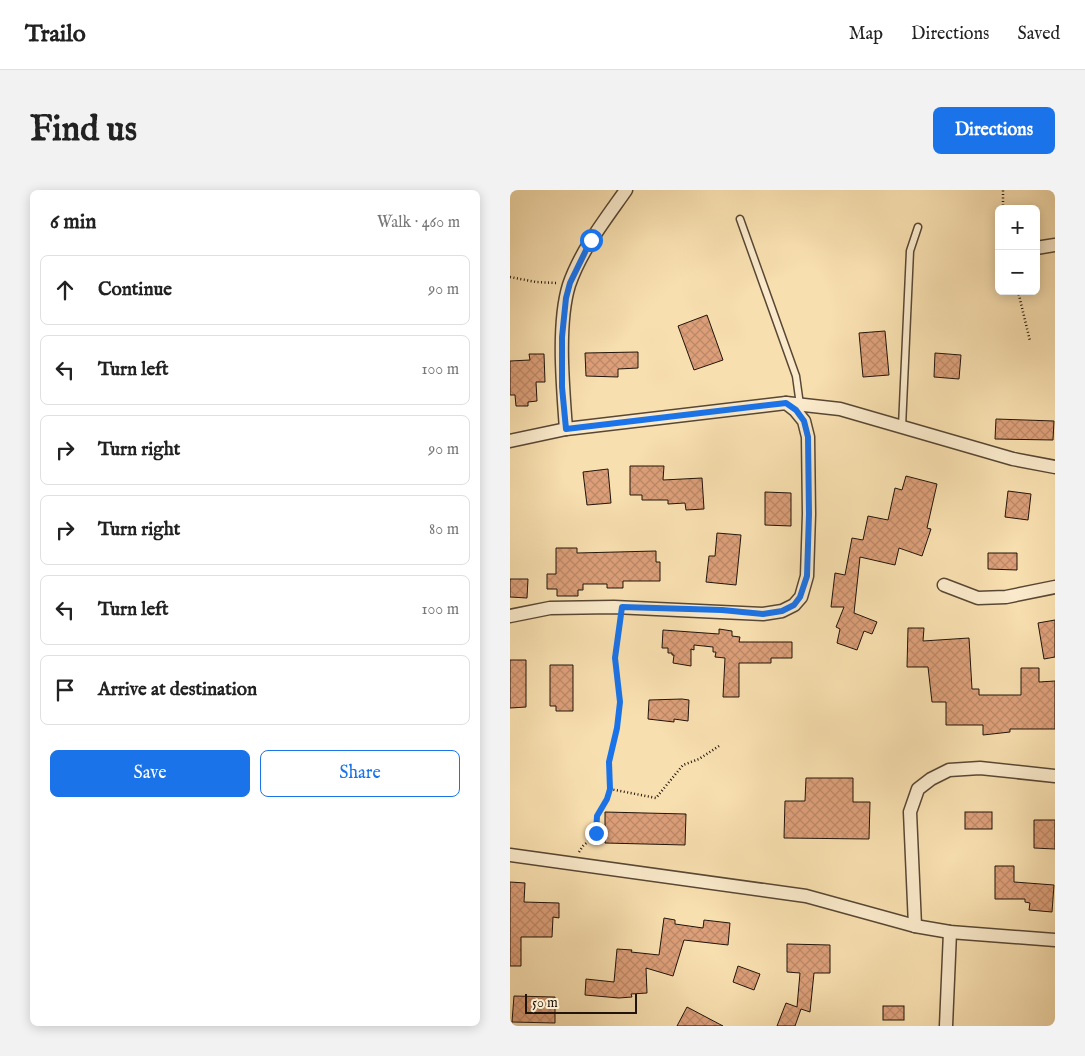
<!DOCTYPE html>
<meta charset="utf-8">
<style>
:root{--surface:#fff;--page:#f2f2f2;--text:#222;--muted:#767676;--line:#e0e0e0;--accent:#1a73e8}
body{margin:0;font-family:"IM FELL English",serif;background:var(--page);color:var(--text)}
.controls{position:absolute;right:15px;top:15px;display:grid;overflow:hidden;border-radius:8px;box-shadow:0 2px 12px #0003}
.controls button{width:45px;height:45px;display:grid;place-items:center;padding:0;border:0;border-bottom:1px solid var(--line);background:var(--surface);color:var(--text);font:25px sans-serif}
.scale{position:absolute;left:15px;bottom:12px;width:112px;box-sizing:border-box;padding-left:5px;border:2px solid #21140b;border-top:0;font-size:14px;line-height:18px;white-space:nowrap;color:#21140b;-webkit-text-stroke:4px #faeacb;paint-order:stroke}
.stop{position:absolute;width:15px;height:15px;margin:-11px;border:4px solid #1a73e8;border-radius:50%;background:#fff}
.stop.end{background:#1a73e8;border-color:#fff;box-shadow:0 1px 5px #0008}
.list{margin:0;padding:0;list-style:none}
h2{display:flex;justify-content:space-between;align-items:center;height:65px;margin:0;padding:0 20px;font-size:21px}
h2 small{font-size:16px;font-weight:400;color:var(--muted)}
.list li{display:grid;grid-template-columns:32px 1fr auto;gap:15px;align-items:center;box-sizing:border-box;height:70px;margin:0 10px 10px;padding:0 10px;border:1px solid var(--line);border-radius:8px}
.list b{display:block;font-size:19px;white-space:nowrap}
.list em{font-size:16px;font-style:normal;color:var(--muted)}
.actions{display:flex;gap:10px;padding:15px 20px}
.actions a{flex:1;padding:11px 0;border:1px solid var(--accent);border-radius:8px;text-align:center;font-size:18px;color:var(--accent)}
.actions .main{background:var(--accent);color:#fff}
.icon{flex:none;width:28px;height:28px;fill:none;stroke:currentColor;stroke-width:2;stroke-linecap:round;stroke-linejoin:round}
.map{position:relative;flex:none;width:545px;height:836px;overflow:hidden;border-radius:8px}
header{display:flex;align-items:center;gap:30px;box-sizing:border-box;height:70px;padding:0 25px;background:var(--surface);border-bottom:1px solid var(--line)}
header strong{font-size:24px}
nav{display:flex;gap:28px;margin-inline-start:auto;font-size:18px}
.intro{display:flex;align-items:center;justify-content:space-between;box-sizing:border-box;height:120px;padding:0 30px}
h1{margin:0;font-size:35px}
.button{padding:12px 22px;border-radius:8px;background:var(--accent);color:#fff;font-size:18px;font-weight:700}
main{display:flex;gap:30px;padding:0 30px}
aside{flex:1;background:var(--surface);border-radius:8px;box-shadow:0 2px 12px #0003}
.map>svg:first-child{display:block}
.building{fill:url(#building-cross-hatch);stroke:#21140b}
.lines{fill:none;stroke-linecap:round;stroke-linejoin:round}
.service-casing{stroke:#574734;stroke-width:9}
.minor-casing{stroke:#574734;stroke-width:15}
.path{stroke:#21140b;stroke-width:2.5;stroke-dasharray:1 2.5;stroke-linecap:butt}
.service{stroke:#faeacb;stroke-width:6}
.minor{stroke:#faeacb;stroke-width:12}
.route{stroke:#1a73e8;stroke-width:6}
</style>
<header>
<strong>Trailo</strong>
<nav><a>Map</a><a>Directions</a><a>Saved</a></nav>
</header>
<div class="intro"><h1>Find us</h1><a class="button">Directions</a></div>
<main>
<aside>
<h2>6 min<small>Walk · 460 m</small></h2>
<ul class="list">
<li><svg class="icon" aria-label="ahead" viewBox="0 0 24 24"><path d="M12 20V5M6 11l6-6 6 6"/></svg><div><b>Continue</b></div><em>90 m</em></li>
<li><svg class="icon" aria-label="left" viewBox="0 0 24 24"><path d="M17 20v-9H6M10 6l-5 5 5 5"/></svg><div><b>Turn left</b></div><em>100 m</em></li>
<li><svg class="icon" aria-label="right" viewBox="0 0 24 24"><path d="M7 20v-9h11M14 6l5 5-5 5"/></svg><div><b>Turn right</b></div><em>90 m</em></li>
<li><svg class="icon" aria-label="right" viewBox="0 0 24 24"><path d="M7 20v-9h11M14 6l5 5-5 5"/></svg><div><b>Turn right</b></div><em>80 m</em></li>
<li><svg class="icon" aria-label="left" viewBox="0 0 24 24"><path d="M17 20v-9H6M10 6l-5 5 5 5"/></svg><div><b>Turn left</b></div><em>100 m</em></li>
<li><svg class="icon" aria-label="arrive" viewBox="0 0 24 24"><path d="M6 21V4h12l-3 4 3 4H6"/></svg><div><b>Arrive at destination</b></div></li>
</ul>
<div class="actions"><a class="main">Save</a><a>Share</a></div>
</aside>
<div class="map">
<svg width="545" height="836" viewBox="0 0 545 836">
<defs>
<pattern id="building-cross-hatch" width="8" height="8" patternUnits="userSpaceOnUse" patternTransform="scale(1.25)"><rect width="8" height="8" fill="#dc9f79"/><path d="M0 0l8 8M0 8l8-8" fill="none" stroke="#bc8867"/></pattern>
</defs>
<rect width="100%" height="100%" fill="#f8dfaf"/>
<filter id="stains"><feTurbulence type="fractalNoise" baseFrequency=".004" numOctaves="4"/><feColorMatrix values="0 0 0 0 .2 0 0 0 0 .09 0 0 0 0 .02 0 0 0 .5 -.17"/></filter>
<radialGradient id="worn" r=".72"><stop offset=".6" stop-color="#630" stop-opacity="0"/><stop offset="1" stop-color="#630" stop-opacity=".3"/></radialGradient>
<!-- building -->
<g class="building">
<path d="M197,125l16,45 -29,10 -16,-44z"/>
<path d="M375,141l4,44 -26,2 -4,-44z"/>
<path d="M128,162v16l-20,1v8l-32,-1 -1,-23z"/>
<path d="M425,163l26,2 -2,24 -25,-2z"/>
<path d="M19,164h15l1,28h-9l1,19 -9,1v4h-12l-1,-11h-5v-34l20,-1z"/>
<path d="M486,229l58,2 -1,19 -58,-1z"/>
<path d="M120,276h34l-1,14 39,-2 2,31 -18,1 -1,-7 -17,1v-4h-26v-5h-12z"/>
<path d="M98,279l3,34 -24,2 -4,-33z"/>
<path d="M396,286l31,8 -10,44 4,1 -9,27 -23,-8 -4,17 -35,-8 -6,56 23,9 -5,12 -8,-3 -7,19 -20,-7 3,-14 -4,-2 8,-20h-13l4,-34 10,2 7,-37 11,2 5,-24 20,4 7,-32 7,2z"/>
<path d="M498,301l23,3 -3,26 -23,-3z"/>
<path d="M255,302l26,1v33l-26,-1z"/>
<path d="M207,343l24,2 -5,50 -30,-3 3,-26h6z"/>
<path d="M46,358h21v5l79,-2v11h4v19h-37v7h-16v-4h-24v6h-5v6h-21v-7h-10v-15h9z"/>
<path d="M478,363h29v17l-29,-1z"/>
<path d="M0,389h18l-1,19 -17,-1z"/>
<path d="M545,430v37l-11,2 -6,-36z"/>
<path d="M398,438h16l-1,13 46,-3 3,51h7v6h42v-27h18v14l16,-1v48h-45v3l-27,3v-10h-37v-23h-14l-4,-35h-21z"/>
<path d="M209,439l13,2v5l8,1 -1,5h53v16h-21v5h-32v34h-16l2,-39 -10,-1 1,-5h-3v-5l-19,-2v5l-3,-1v17l-18,-3 1,-8h-2v-2h-4v-5h-6l1,-18 56,4z"/>
<path d="M0,470h16v47l-16,1z"/>
<path d="M40,475h23v46h-17v-5h-6z"/>
<path d="M172,509l7,1 -1,21 -14,-2v3l-26,-3 1,-19z"/>
<path d="M296,588h47v24h17l-1,37 -85,-1 1,-37h20z"/>
<path d="M95,622l81,2 -1,31 -80,-2z"/>
<rect x="455" y="622" width="27" height="17"/>
<path d="M524,630h21v29l-21,-1z"/>
<path d="M485,676h19v16l40,3 -2,27 -23,-2 1,-7 -5,-1v-3h-30z"/>
<path d="M0,692l15,1 -1,19 35,1v15l-6,-1 -1,20h-31v29h-11z"/>
<path d="M154,728l11,2v4l28,4 1,-8 26,3 -2,22 -44,-5 -11,36 -27,-8 1,25 -16,1 1,3 -13,1 -34,-3 1,-16 28,3 3,-33 15,1 -1,2 28,3z"/>
<path d="M277,754l43,1v28h-16l-4,39 -9,-3 -6,17h-18l9,-23 11,4 3,-34 -13,-1z"/>
<path d="M228,776l22,8 -6,16 -21,-8z"/>
<path d="M4,806l41,1v26l-43,-1z"/>
<rect x="373" y="816" width="21" height="14"/>
<path d="M177,817l36,19h-46z"/>
</g>
<g class="lines">
<defs>
<g id="service">
<path d="M230,29l56,157 4,29"/>
<path d="M392,237l8,-176 8,-24"/>
</g>
<g id="minor">
<path d="M526,58l19,-3"/>
<path d="M276,213l54,6 173,50 42,8"/>
<path d="M56,239c-3,-41 -9,-105 3,-144 12,-35 36,-65 57,-95"/>
<path d="M0,251l56,-12 220,-26 9,7 9,11 4,16 1,77 -2,62 -6,21 -7,8 -12,6 -19,3 -149,-7 -64,1 -40,8"/>
<path d="M434,395l34,13 28,-1 49,-10"/>
<path d="M0,665l296,41 109,30 35,6 105,8"/>
<path d="M405,736l-5,-114 8,-23 13,-10 18,-9 31,-2 75,8"/>
<path d="M436,836l4,-94"/>
</g>
</defs>
<!-- service casing -->
<use href="#service" class="service-casing"/>
<!-- minor casing -->
<use href="#minor" class="minor-casing"/>
<!-- path -->
<g class="path">
<path d="M493,19v-19"/>
<path d="M0,87l26,5 20,1"/>
<path d="M508,101l12,50"/>
<path d="M100,599l46,9 27,-33 16,-6 20,-13"/>
<path d="M69,662l4,-6 14,-13v-17l10,-17 3,-10 -1,-27 8,-34 3,-26 -5,-44 5,-39"/>
</g>
<!-- service -->
<use href="#service" class="service"/>
<!-- minor -->
<use href="#minor" class="minor"/>
</g>
<g class="lines">
<!-- route -->
<path class="route" d="M81,50l-21,43 -4,15 -4,39v50l4,42 220,-26 10,7 8,11 4,16 1,77 -2,62 -7,21 -6,8 -12,6 -19,3 -41,-4 -100,-3 -7,51 5,44 -3,26 -8,34 1,27 -3,10 -10,17 -1,17"/>
</g>
<rect width="100%" height="100%" filter="url(#stains)"/>
<rect width="100%" height="100%" fill="url(#worn)"/>
</svg>
<div class="controls">
<button>+</button>
<button>−</button>
</div>
<div class="scale">50 m</div>
<div class="stop" style="left:81px;top:50px"></div>
<div class="stop end" style="left:86px;top:643px"></div>
</div>
</main>
